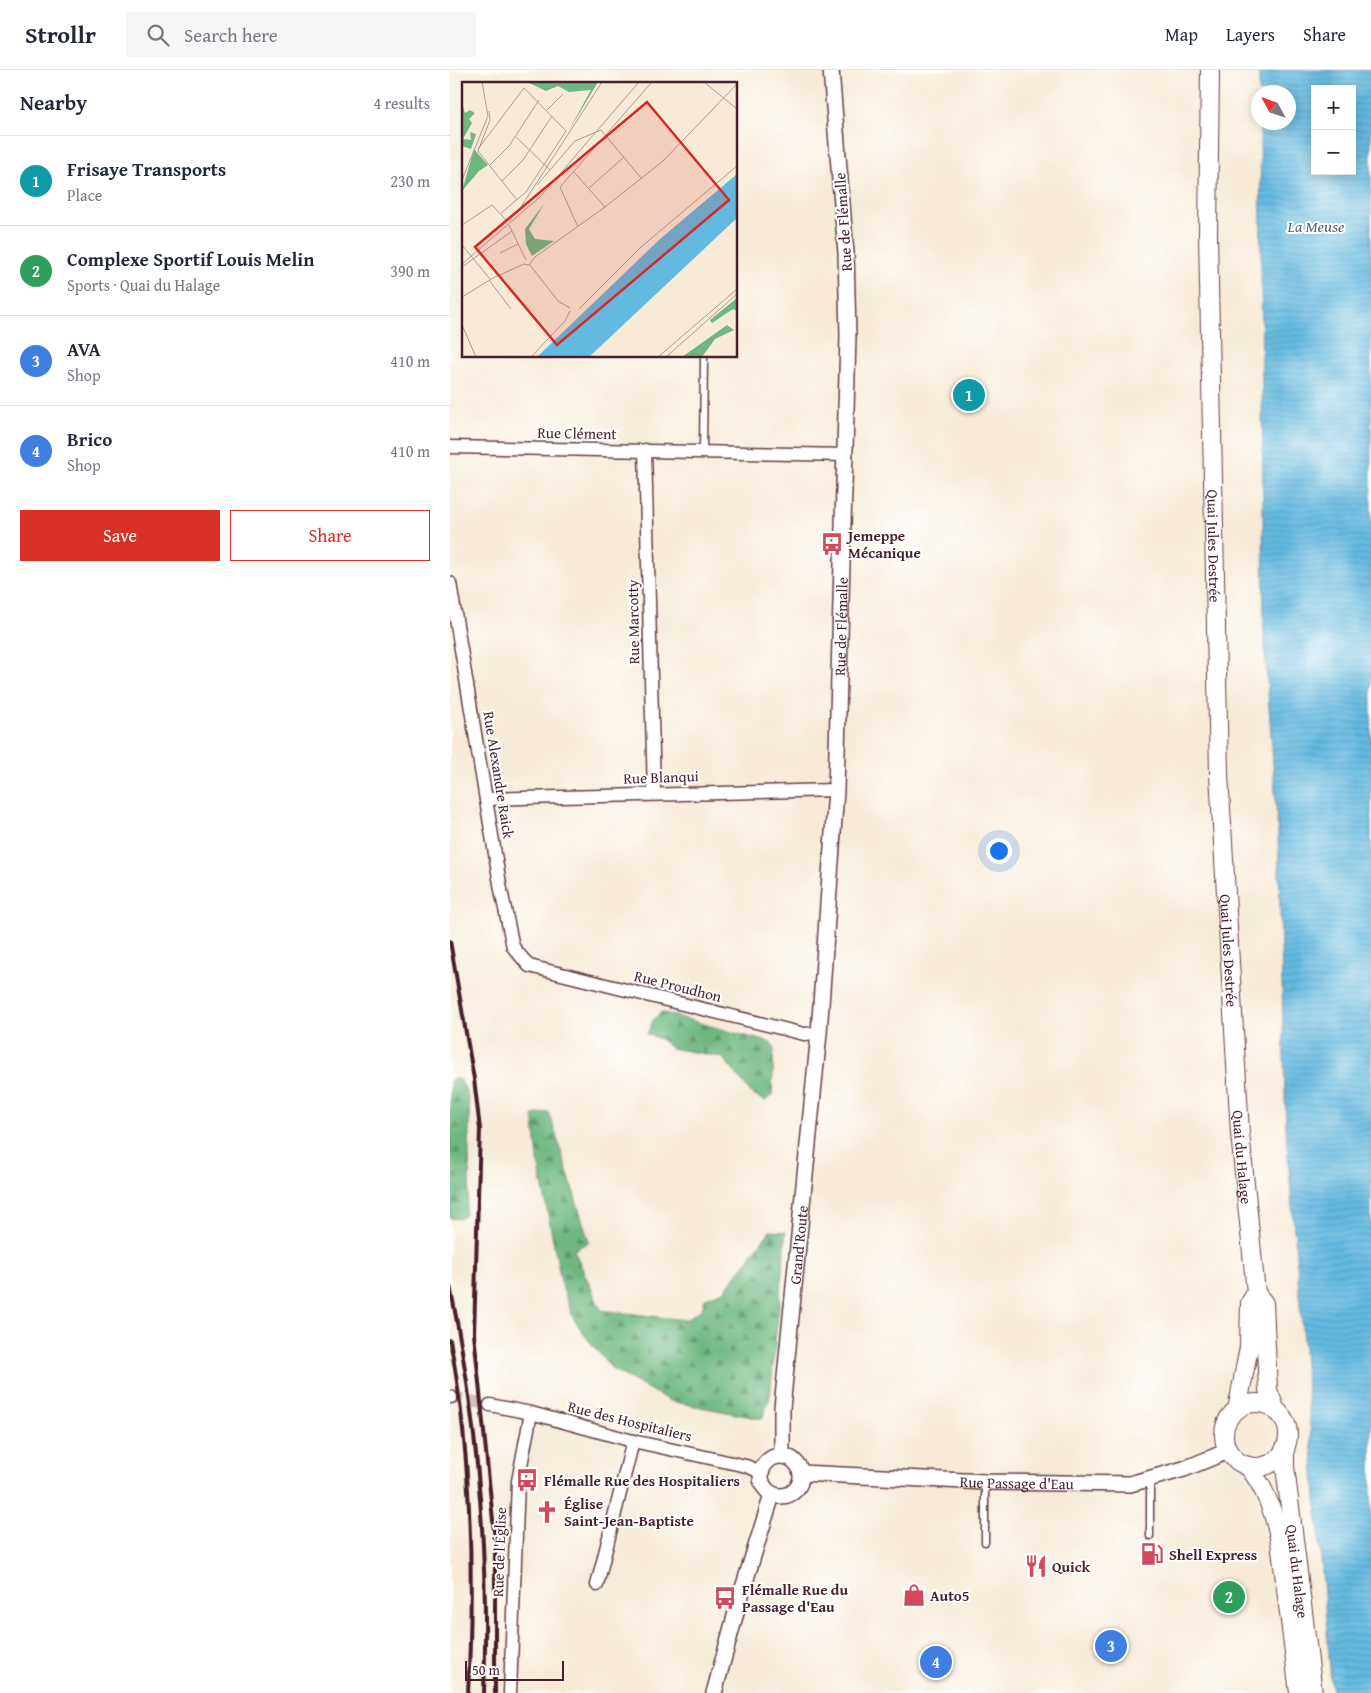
<!DOCTYPE html>
<meta charset="utf-8">
<style>
:root{--surface:#fff;--page:#f6f6f7;--text:#1f2937;--muted:#747a83;--line:#e0e1e3;--accent:#d93025}
body{margin:0;font-family:"Gentium Book Plus",serif;background:var(--page);color:var(--text)}
.controls{position:absolute;right:15px;top:15px;display:grid;overflow:hidden;border-radius:0px;box-shadow:0 2px 12px #0003}
.controls button{width:45px;height:45px;display:grid;place-items:center;padding:0;border:0;border-bottom:1px solid var(--line);background:var(--surface);color:var(--text);font:25px sans-serif}
.compass{position:absolute;left:801px;top:15px;width:45px;height:45px;border-radius:50%;background:var(--surface);box-shadow:0 2px 12px #0003;rotate:310deg}
.scale{position:absolute;left:15px;bottom:12px;width:99px;box-sizing:border-box;padding-left:5px;border:2px solid #4a1f2b;border-top:0;font-size:14px;line-height:18px;white-space:nowrap;color:#4a1f2b;-webkit-text-stroke:4px #fff;paint-order:stroke}
.you{position:absolute;left:548px;top:780px;width:18px;height:18px;margin:-12px;border:4px solid #fff;border-radius:50%;background:#1a73e8;box-shadow:0 0 0 8px #1a73e833}
.badge{display:grid;place-items:center;width:32px;height:32px;border-radius:50%;background:var(--accent);color:#fff;font-size:16px;font-weight:700}
.pin{position:absolute;translate:-50% -50%;border:2px solid #fff;box-shadow:0 1px 5px #0006}
.list{margin:0;padding:0;list-style:none}
h2{display:flex;justify-content:space-between;align-items:center;height:65px;margin:0;padding:0 20px;font-size:21px}
h2 small{font-size:16px;font-weight:400;color:var(--muted)}
.list li{display:grid;grid-template-columns:32px 1fr auto;gap:15px;align-items:center;box-sizing:border-box;height:90px;padding:0 20px;border-top:1px solid var(--line)}
.list b{display:block;font-size:19px;white-space:nowrap}
.list p{margin:0;font-size:16px;white-space:nowrap;color:var(--muted)}
.list em{font-size:16px;font-style:normal;color:var(--muted)}
.actions{display:flex;gap:10px;padding:15px 20px}
.actions a{flex:1;padding:11px 0;border:1px solid var(--accent);border-radius:0px;text-align:center;font-size:18px;color:var(--accent)}
.actions .main{background:var(--accent);color:#fff}
.icon{flex:none;width:28px;height:28px;fill:none;stroke:currentColor;stroke-width:2;stroke-linecap:round;stroke-linejoin:round}
.map{position:relative;flex:none;width:921px;height:1623px;overflow:hidden}
header{display:flex;align-items:center;gap:30px;box-sizing:border-box;height:70px;padding:0 25px;background:var(--surface);border-bottom:1px solid var(--line)}
header strong{font-size:24px}
nav{display:flex;gap:28px;margin-inline-start:auto;font-size:18px}
.search{width:350px;height:45px;background:var(--page);display:flex;align-items:center;gap:12px;box-sizing:border-box;padding:0 18px;border-radius:0px;color:var(--muted);font-size:19px}
main{display:flex}
aside{flex:1;background:var(--surface)}
.map>svg:first-child{display:block}
.forest{fill:url(#forest-firs);stroke:#5c6c56}
.water{fill:url(#water-rules);stroke:#566c86;fill-rule:evenodd}
.lines{fill:none;stroke-linecap:round;stroke-linejoin:round}
.minor-tunnel{stroke:#d4c2b5;stroke-width:12;stroke-dasharray:12 6;stroke-linecap:butt}
.service-casing{stroke:#643e45;stroke-width:9}
.minor-casing{stroke:#643e45;stroke-width:15}
.tertiary-casing{stroke:#643e45;stroke-width:18}
.secondary-casing{stroke:#643e45;stroke-width:20}
.service{stroke:#fff;stroke-width:6}
.minor{stroke:#fff;stroke-width:12}
.tertiary{stroke:#fff;stroke-width:15}
.secondary{stroke:#fff;stroke-width:18}
.rail{stroke:#4a1f2b;stroke-width:4}
.labels{text-anchor:middle;dominant-baseline:central;stroke-width:4;stroke-linejoin:round;paint-order:stroke}
.street-label{font-size:15px;fill:#4a1f2b;stroke:#fff}
.poi-label{font-size:15px;font-weight:bold;fill:#4a1f2b;stroke:#fff;text-anchor:start}
.water-label{font-size:16px;font-style:italic;fill:#545d73;stroke:#fff}
.inset-road{fill:none;stroke:#b29993;stroke-width:1}
.view{fill:#d62828;fill-opacity:0.15;stroke:#d62828;stroke-width:2.5}
.inset-edge{fill:none;stroke:#4a1f2b;stroke-width:2.5}
</style>
<header>
<strong>Strollr</strong>
<div class="search"><svg class="icon" aria-label="search" viewBox="0 0 24 24"><circle cx="10" cy="10" r="6"/><path d="M15 15l6 6"/></svg>Search here</div>
<nav><a>Map</a><a>Layers</a><a>Share</a></nav>
</header>
<main>
<aside>
<h2>Nearby<small>4 results</small></h2>
<ul class="list">
<li><span class="badge" style="background:#0f9aa8">1</span><div><b>Frisaye Transports</b><p>Place</p></div><em>230 m</em></li>
<li><span class="badge" style="background:#2e9e5b">2</span><div><b>Complexe Sportif Louis Melin</b><p>Sports · Quai du Halage</p></div><em>390 m</em></li>
<li><span class="badge" style="background:#3f7fe0">3</span><div><b>AVA</b><p>Shop</p></div><em>410 m</em></li>
<li><span class="badge" style="background:#3f7fe0">4</span><div><b>Brico</b><p>Shop</p></div><em>410 m</em></li>
</ul>
<div class="actions"><a class="main">Save</a><a>Share</a></div>
</aside>
<div class="map">
<svg width="921" height="1623" viewBox="0 0 921 1623">
<defs>
<pattern id="forest-firs" width="22" height="20" patternUnits="userSpaceOnUse" patternTransform="scale(1.25)"><rect width="22" height="20" fill="#6eb880"/><path d="M5 1l3.5 6h-7zM16 11l3.5 6h-7z" fill="#5c9569"/></pattern>
<pattern id="water-rules" width="6" height="5" patternUnits="userSpaceOnUse" patternTransform="scale(1.25)"><rect width="6" height="5" fill="#63bae0"/><path d="M0 2.5h6" fill="none" stroke="#579fc0"/></pattern>
</defs>
<rect width="100%" height="100%" fill="#fff"/>
<filter id="ink" filterUnits="userSpaceOnUse"><feTurbulence type="fractalNoise" baseFrequency=".02" numOctaves="2"/><feDisplacementMap in="SourceGraphic" scale="10" xChannelSelector="R" yChannelSelector="G"/><feConvolveMatrix kernelMatrix="1 2 1 2 8 2 1 2 1" color-interpolation-filters="sRGB"/></filter>
<filter id="wash" filterUnits="userSpaceOnUse"><feTurbulence type="fractalNoise" baseFrequency=".0096" numOctaves="4" result="noise"/><feDisplacementMap in="SourceGraphic" scale="20" xChannelSelector="R" yChannelSelector="G"/><feGaussianBlur stdDeviation="1.12" result="paint"/><feColorMatrix in="noise" values="0 0 0 0 0 0 0 0 0 0 0 0 0 0 0 0 0 1.4 0 .05"/><feComposite in="paint" operator="in"/></filter>
<g filter="url(#wash)">
<rect width="100%" height="100%" fill="#f7ebd8"/>
<!-- forest -->
<g class="forest">
<path d="M211,942l110,31 3,3 -2,49 -7,6 -12,-6 -31,-38 -51,-9 -11,-9 -13,-5 6,-14z"/>
<path d="M3,1008l7,2c12,16 9,37 9,56 -1,27 4,53 -5,80l-5,3 -9,-1v-137z"/>
<path d="M99,1042l40,130 -15,8 27,60 84,10 17,-11 3,-11 19,-7 46,-60 16,1 -16,165 -8,22 -92,-18 -58,-32 -29,-36 -10,-16 -11,-31 -23,-118 -6,-53z"/>
</g>
<!-- water -->
<path class="water" d="M809,0h112v1623h-39l-46,-562 -8,-298 -14,-196 -4,-514 28,-1v-30h-29zM865,19h37v82h-37z"/>
</g>
<g filter="url(#ink)">
<g class="lines">
<!-- minor-tunnel -->
<path class="minor-tunnel" d="M1,1327l39,8"/>
<defs>
<g id="service">
<path d="M253,382l1,-96"/>
<path d="M535,1412v60"/>
<path d="M700,1466v-57"/>
</g>
<g id="minor">
<path d="M0,377l396,8"/>
<path d="M195,380l9,343"/>
<path d="M0,513l51,307 12,57 16,19 275,68 15,-1"/>
<path d="M36,729l350,-9"/>
<path d="M0,1327h1"/>
<path d="M40,1335l41,8 102,28 113,25 15,6"/>
<path d="M147,1515l36,-144"/>
<path d="M60,1623l8,-212 13,-68"/>
</g>
<g id="tertiary">
<path id="s1" d="M332,1386v-48l37,-375 17,-243 12,-454 -2,-83 -15,-183"/>
<circle cx="331" cy="1406" r="20"/>
<path id="s2" d="M351,1403l184,9 145,2 54,-15 44,-18"/>
<path d="M264,1623l26,-95 32,-103"/>
</g>
<g id="secondary">
<path id="s3" d="M760,0l-2,164 11,540 21,359 16,160 8,10 4,87 8,21"/>
<circle cx="806" cy="1365" r="32"/>
<path d="M787,1340l12,-63 1,-44 6,-10"/>
<path id="s4" d="M835,1378v19l28,226"/>
<path d="M798,1396c18,23 26,47 32,75l19,152"/>
</g>
</defs>
<!-- service casing -->
<use href="#service" class="service-casing"/>
<!-- minor casing -->
<use href="#minor" class="minor-casing"/>
<!-- tertiary casing -->
<use href="#tertiary" class="tertiary-casing"/>
<!-- secondary casing -->
<use href="#secondary" class="secondary-casing"/>
<!-- service -->
<use href="#service" class="service"/>
<!-- minor -->
<use href="#minor" class="minor"/>
<!-- tertiary -->
<use href="#tertiary" class="tertiary"/>
<!-- secondary -->
<use href="#secondary" class="secondary"/>
<!-- rail -->
<g class="rail">
<path d="M0,871l24,138 6,50 -6,205 21,206v153"/>
<path d="M0,1216c28,136 39,268 34,407"/>
<path d="M0,1270c22,116 24,236 18,353"/>
</g>
</g>
</g>
<!-- icons -->
<defs>
<symbol id="bus-bare" viewBox="-9 -9 18 18"><path d="M-5-6H5V4H4V6H2V4H-2V6H-4V4H-5ZM-3.5-4V0h7V-4ZM-3.5 1.2v1.5H-2V1.2ZM2 1.2v1.5H3.5V1.2Z" fill="#d1495b" stroke="#fff" stroke-width="2.5" paint-order="stroke"/></symbol>
<symbol id="church-bare" viewBox="-9 -9 18 18"><path d="M-1.2-6h2.4v3.5h3.3v2.4h-3.3V6h-2.4V-.1h-3.3v-2.4h3.3Z" fill="#d1495b" stroke="#fff" stroke-width="2.5" paint-order="stroke"/></symbol>
<symbol id="fuel-bare" viewBox="-9 -9 18 18"><path d="M-5.5-6h7V0h2V4h1.3V-2.5L3-4.5l.8-.8L6-3V5H2.5V1h-1V6h-7ZM-4.2-4.7v3.2H.2V-4.7Z" fill="#d1495b" stroke="#fff" stroke-width="2.5" paint-order="stroke"/></symbol>
<symbol id="restaurant-bare" viewBox="-9 -9 18 18"><path d="M-5-6h1v4h1v-4h1v4h1v-4h1v5L-1.5 .5V6h-2V.5L-5-1ZM5-6V6H3V1.5H1.5Q1.5-4 5-6Z" fill="#d1495b" stroke="#fff" stroke-width="2.5" paint-order="stroke"/></symbol>
<symbol id="shop-bare" viewBox="-9 -9 18 18"><path d="M-5-2.5h2.3a2.7 3.5 0 0 1 5.4 0H5L5.5 6h-11ZM-1.5-2.5h3a1.5 2.3 0 0 0-3 0Z" fill="#d1495b" stroke="#fff" stroke-width="2.5" paint-order="stroke"/></symbol>
</defs>
<g fill-rule="evenodd">
<use href="#bus-bare" x="366" y="458" width="32" height="32"/>
<use href="#bus-bare" x="61" y="1394" width="32" height="32"/>
<use href="#church-bare" x="81" y="1426" width="32" height="32"/>
<use href="#fuel-bare" x="686" y="1468" width="32" height="32"/>
<use href="#restaurant-bare" x="570" y="1480" width="32" height="32"/>
<use href="#shop-bare" x="448" y="1509" width="32" height="32"/>
<use href="#bus-bare" x="259" y="1512" width="32" height="32"/>
</g>
<g class="labels">
<!-- street labels -->
<g class="street-label">
<text transform="translate(393 152) rotate(-94)">Rue de Flémalle</text>
<text transform="translate(127 363) rotate(1)">Rue Clément</text>
<text stroke="none"><textPath href="#s3" startOffset="476">Quai Jules Destrée</textPath></text>
<text transform="translate(183 552) rotate(-91)">Rue Marcotty</text>
<text stroke="none"><textPath href="#s1" startOffset="832">Rue de Flémalle</textPath></text>
<text transform="translate(49 705) rotate(81)">Rue Alexandre Raick</text>
<text transform="translate(211 707) rotate(-2)">Rue Blanqui</text>
<text stroke="none"><textPath href="#s3" startOffset="881">Quai Jules Destrée</textPath></text>
<text transform="translate(228 916) rotate(14)">Rue Proudhon</text>
<text stroke="none"><textPath href="#s3" startOffset="1088">Quai du Halage</textPath></text>
<text stroke="none"><textPath href="#s1" startOffset="212">Grand'Route</textPath></text>
<text transform="translate(180 1351) rotate(14)">Rue des Hospitaliers</text>
<text stroke="none"><textPath href="#s2" startOffset="216">Rue Passage d'Eau</textPath></text>
<text transform="translate(49 1482) rotate(-88)">Rue de l'Église</text>
<text stroke="none"><textPath href="#s4" startOffset="124">Quai du Halage</textPath></text>
</g>
<!-- poi labels -->
<g class="poi-label">
<text x="398" y="465">Jemeppe<tspan x="398" dy="17">Mécanique</tspan></text>
<text x="94" y="1410">Flémalle Rue des Hospitaliers</text>
<text x="114" y="1433">Église<tspan x="114" dy="17">Saint-Jean-Baptiste</tspan></text>
<text x="719" y="1484">Shell Express</text>
<text x="602" y="1496">Quick</text>
<text x="292" y="1519">Flémalle Rue du<tspan x="292" dy="17">Passage d'Eau</tspan></text>
<text x="480" y="1525">Auto5</text>
</g>
<!-- water labels -->
<g class="water-label">
<text x="866" y="156">La Meuse</text>
</g>
</g>
<!-- overview -->
<g transform="translate(12 12)">
<rect width="275" height="275" fill="#f7ebd8"/>
<path d="M65,0h71l-30,50 23,-42 -22,2 -11,-6 -12,5zM0,21l3,10 5,-3 5,3 -6,6 3,4 -9,16 8,1 -1,-8 6,2 -5,15 -9,-3zM12,67l14,16 -9,6 -17,20zM82,122l-15,25 6,10 19,2 -22,15 -6,-12 -1,-15zM275,216v13l-4,-2 -21,14 -2,-3zM265,243l7,5 -19,9 -13,18h-20z" fill="#6eb880"/>
<path d="M275,92v44l-148,139h-52l123,-118z" fill="#63bae0"/>
<path class="inset-road" d="M242,0l33,27M85,28l16,-16M27,29l1,9 -12,31 39,49M53,54l35,34M16,67l46,-61 42,43 -40,61 -25,21M28,83l19,-19 30,-46M111,89l32,36M0,98l26,-64 -6,-34M40,99l21,-21 29,-44M75,103l38,-44 26,-11 41,49M127,106l35,-31M57,128l83,-128M0,143l30,-20 15,16M47,143l17,35M116,145l-18,-40 92,-105M0,163l28,34M38,171l18,-9M0,182l78,-67 99,-115M68,183l28,36 12,7M0,185l50,-36M27,198l22,29M0,215l31,-19 31,-14 5,1 6,-8 70,-50 58,-46 74,-77M117,227l62,-62 96,-81M0,243l14,32M69,275l34,-36 5,-10M196,275l79,-68M204,275l71,-63"/>
<path class="view" d="M185,20l82,98 -172,145 -82,-98z"/>
<rect width="275" height="275" class="inset-edge"/>
</g>
</svg>
<div class="controls">
<button>+</button>
<button>−</button>
</div>
<svg class="compass" viewBox="-18 -18 36 36"><path d="M0-13l5 13h-10z" fill="#e53935"/><path d="M0 13l5-13h-10z" fill="#747a83"/></svg>
<div class="scale">50 m</div>
<div class="you"></div>
<div class="pin badge" style="left:519px;top:325px;background:#0f9aa8">1</div>
<div class="pin badge" style="left:779px;top:1527px;background:#2e9e5b">2</div>
<div class="pin badge" style="left:661px;top:1576px;background:#3f7fe0">3</div>
<div class="pin badge" style="left:486px;top:1592px;background:#3f7fe0">4</div>
</div>
</main>
